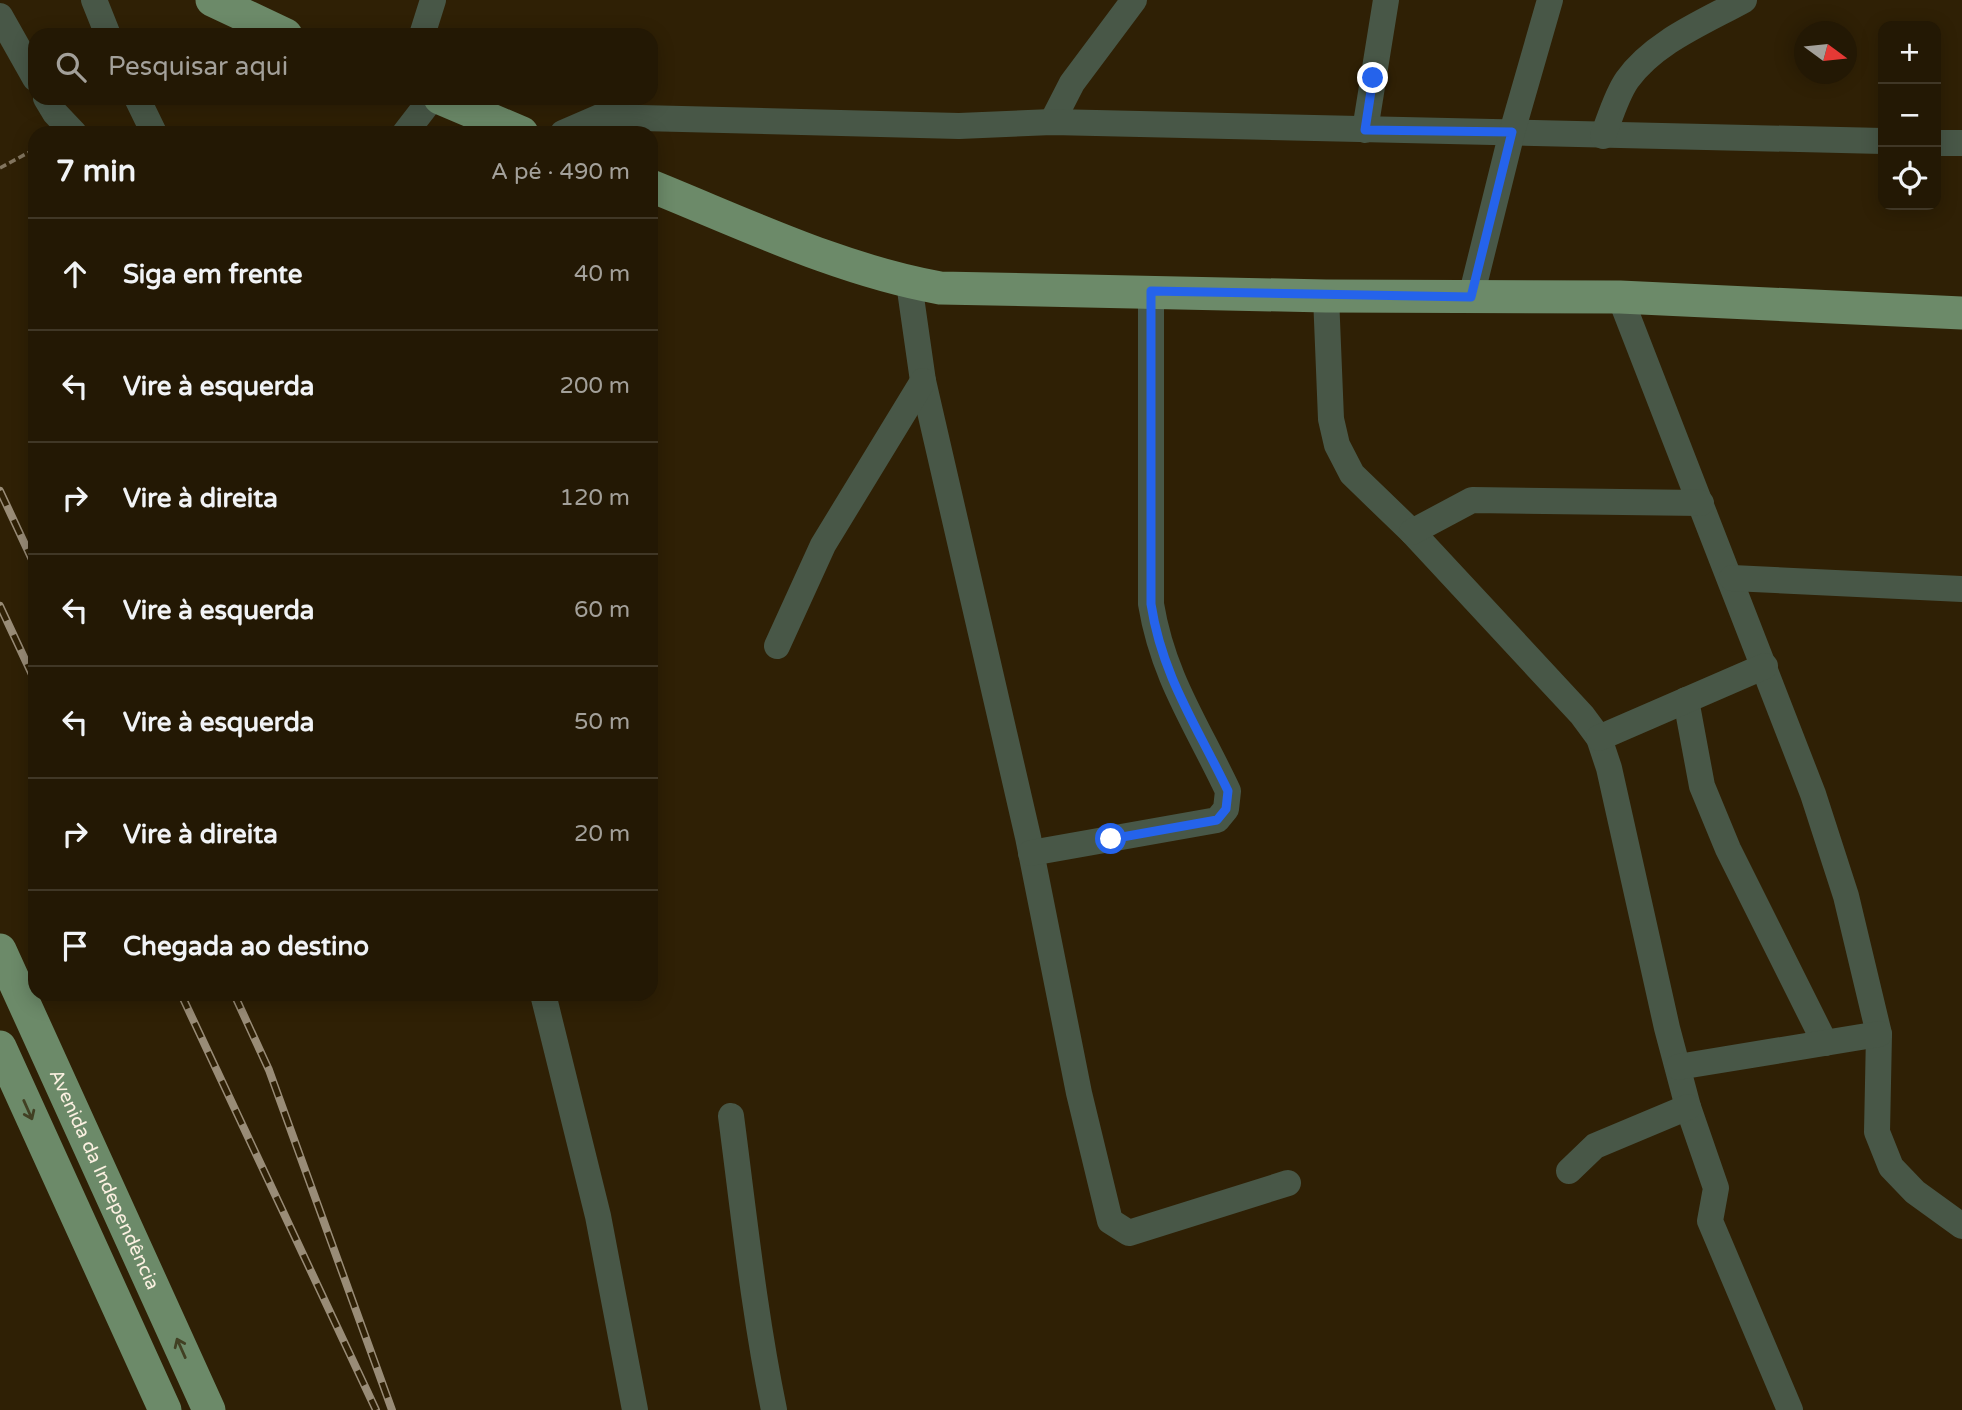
<!DOCTYPE html>
<html lang="pt">
<meta charset="utf-8">
<style>
:root{--surface:#231804;--page:#2b210e;--text:#f1f3f6;--muted:#a3a09a;--line:#403726}
body{margin:0;font-family:"Varela Round",sans-serif;background:var(--page);color:var(--text)}
.controls{position:absolute;right:21px;top:21px;display:grid;overflow:hidden;border-radius:14px;box-shadow:0 4px 18px #0003}
.controls button{width:63px;height:63px;display:grid;place-items:center;padding:0;border:0;border-bottom:2px solid var(--line);background:var(--surface);color:var(--text);font:35px sans-serif}
.compass{position:absolute;left:1794px;top:21px;width:63px;height:63px;border-radius:50%;background:var(--surface);box-shadow:0 4px 18px #0003;rotate:105deg}
.stop{position:absolute;width:21px;height:21px;margin:-16px;border:5px solid #2563eb;border-radius:50%;background:#fff}
.stop.end{background:#2563eb;border-color:#fff;box-shadow:0 2px 7px #0008}
.list{margin:0;padding:0;list-style:none}
h2{display:flex;justify-content:space-between;align-items:center;height:91px;margin:0;padding:0 28px;font-size:30px}
h2 small{font-size:23px;font-weight:400;color:var(--muted)}
.list li{display:grid;grid-template-columns:46px 1fr auto;gap:21px;align-items:center;box-sizing:border-box;height:112px;padding:0 28px;border-top:2px solid var(--line)}
.list b{display:block;font-size:26px;white-space:nowrap}
.list em{font-size:23px;font-style:normal;color:var(--muted)}
.icon{flex:none;width:38px;height:38px;fill:none;stroke:currentColor;stroke-width:2;stroke-linecap:round;stroke-linejoin:round}
.map{position:relative;flex:none;width:1962px;height:1410px;overflow:hidden}
.search{position:absolute;background:var(--surface);box-shadow:0 4px 18px #0003;left:28px;top:28px;width:630px;height:77px;display:flex;align-items:center;gap:18px;box-sizing:border-box;padding:0 24px;border-radius:21px;color:var(--muted);font-size:26px}
.panel{position:absolute;background:var(--surface);box-shadow:0 4px 18px #0003;left:28px;top:126px;width:630px;height:875px;border-radius:21px}
.map>svg:first-child{display:block}
.lines{fill:none;stroke-linecap:round;stroke-linejoin:round}
.path{stroke:#82755f;stroke-width:3.5;stroke-dasharray:7 3.5;stroke-linecap:butt}
.minor{stroke:#485747;stroke-width:26}
.major{stroke:#6c8a69;stroke-width:33}
.rail-casing{stroke:#998c77;stroke-width:8}
.rail{stroke:#2f2005;stroke-width:5;stroke-dasharray:16;stroke-linecap:butt}
.oneway{stroke:#414023}
.route{stroke:#2563eb;stroke-width:9}
.labels{text-anchor:middle;dominant-baseline:central;stroke-width:7;stroke-linejoin:round;paint-order:stroke}
.street-label{font-size:19px;fill:#fbf0e1;stroke:#2f2005}
</style>
<div class="map">
<svg width="1962" height="1410" viewBox="0 0 1962 1410">
<rect width="100%" height="100%" fill="#2f2005"/>
<g class="lines">
<!-- path -->
<path class="path" d="M0,168l35,-19"/>
<!-- minor -->
<g class="minor">
<path d="M94,0l14,35"/>
<path d="M0,16l35,62"/>
<path d="M422,35l11,-35"/>
<path d="M46,98l9,15 19,20"/>
<path d="M137,98l17,35"/>
<path d="M1052,122l20,-39 62,-83"/>
<path d="M1365,130l21,-130"/>
<path d="M405,133l27,-35"/>
<path d="M563,133l37,-16 359,9 93,-4 831,19"/>
<path d="M1603,136c7,-18 13,-40 24,-56 27,-38 77,-58 117,-80"/>
<path d="M1936,143h26"/>
<path d="M909,283l14,98 105,456 51,256 31,128 19,12 159,-50"/>
<path d="M1326,296l5,123 6,26 15,29 60,58 170,183 17,23 10,30 58,260 21,79 28,81 -6,33 80,189"/>
<path d="M1471,297l41,-165 38,-132"/>
<path d="M1620,297l193,497 33,102 33,138 -2,98 14,35 24,25 47,34"/>
<path d="M1412,532l60,-32 229,3"/>
<path d="M1732,578l230,11"/>
<path d="M777,646l46,-101 100,-164"/>
<path d="M1686,700l16,86 26,63 97,194"/>
<path d="M1599,738l166,-72"/>
<path d="M1031,853l186,-33 9,-11 2,-18c-31,-66 -65,-114 -77,-187v-313"/>
<path d="M543,994l55,222 37,194"/>
<path d="M1678,1067l201,-33"/>
<path d="M731,1116c13,99 23,197 43,294"/>
<path d="M1569,1171l26,-25 93,-39"/>
</g>
<!-- major -->
<g class="major">
<path d="M212,0l74,35"/>
<path d="M440,98l82,35"/>
<path d="M651,186c94,38 189,84 289,102l386,8 294,1 342,16"/>
<path id="s1" d="M0,950l209,460"/>
<path d="M0,1047l165,363"/>
</g>
<defs>
<g id="rail">
<path d="M0,491l35,75"/>
<path d="M0,606l35,75"/>
<path d="M181,994l195,416"/>
<path d="M234,994l35,76 123,340"/>
</g>
</defs>
<!-- rail casing -->
<use href="#rail" class="rail-casing"/>
<!-- rail -->
<use href="#rail" class="rail"/>
</g>
<!-- one-way arrows -->
<defs><path id="oneway-shaft" d="M-6 0H5M1.5-3L5.5 0L1.5 3" fill="none" stroke-width="1.6" stroke-linecap="round" stroke-linejoin="round" transform="scale(1.75)"/></defs>
<g class="oneway">
<use href="#oneway-shaft" transform="translate(28 1110) rotate(66)"/>
<use href="#oneway-shaft" transform="translate(181 1348) rotate(-114)"/>
</g>
<g class="lines">
<!-- route -->
<path class="route" d="M1111,839l106,-19 9,-11 2,-18c-31,-65 -66,-115 -77,-187v-313l320,6 41,-165 -147,-2 8,-52"/>
</g>
<g class="labels">
<!-- street labels -->
<g class="street-label">
<text stroke="none"><textPath href="#s1" startOffset="252">Avenida da Independência</textPath></text>
</g>
</g>
</svg>
<div class="controls">
<button>+</button>
<button>−</button>
<button><svg class="icon" aria-label="locate" viewBox="0 0 24 24"><circle cx="12" cy="12" r="6"/><path d="M12 2v4M12 18v4M2 12h4M18 12h4"/></svg></button>
</div>
<svg class="compass" viewBox="-18 -18 36 36"><path d="M0-13l5 13h-10z" fill="#e53935"/><path d="M0 13l5-13h-10z" fill="#a3a09a"/></svg>
<div class="stop" style="left:1111px;top:839px"></div>
<div class="stop end" style="left:1373px;top:78px"></div>
<div class="search"><svg class="icon" aria-label="search" viewBox="0 0 24 24"><circle cx="10" cy="10" r="6"/><path d="M15 15l6 6"/></svg>Pesquisar aqui</div>
<section class="panel">
<h2>7 min<small>A pé · 490 m</small></h2>
<ul class="list">
<li><svg class="icon" aria-label="ahead" viewBox="0 0 24 24"><path d="M12 20V5M6 11l6-6 6 6"/></svg><div><b>Siga em frente</b></div><em>40 m</em></li>
<li><svg class="icon" aria-label="left" viewBox="0 0 24 24"><path d="M17 20v-9H6M10 6l-5 5 5 5"/></svg><div><b>Vire à esquerda</b></div><em>200 m</em></li>
<li><svg class="icon" aria-label="right" viewBox="0 0 24 24"><path d="M7 20v-9h11M14 6l5 5-5 5"/></svg><div><b>Vire à direita</b></div><em>120 m</em></li>
<li><svg class="icon" aria-label="left" viewBox="0 0 24 24"><path d="M17 20v-9H6M10 6l-5 5 5 5"/></svg><div><b>Vire à esquerda</b></div><em>60 m</em></li>
<li><svg class="icon" aria-label="left" viewBox="0 0 24 24"><path d="M17 20v-9H6M10 6l-5 5 5 5"/></svg><div><b>Vire à esquerda</b></div><em>50 m</em></li>
<li><svg class="icon" aria-label="right" viewBox="0 0 24 24"><path d="M7 20v-9h11M14 6l5 5-5 5"/></svg><div><b>Vire à direita</b></div><em>20 m</em></li>
<li><svg class="icon" aria-label="arrive" viewBox="0 0 24 24"><path d="M6 21V4h12l-3 4 3 4H6"/></svg><div><b>Chegada ao destino</b></div></li>
</ul>
</section>
</div>
